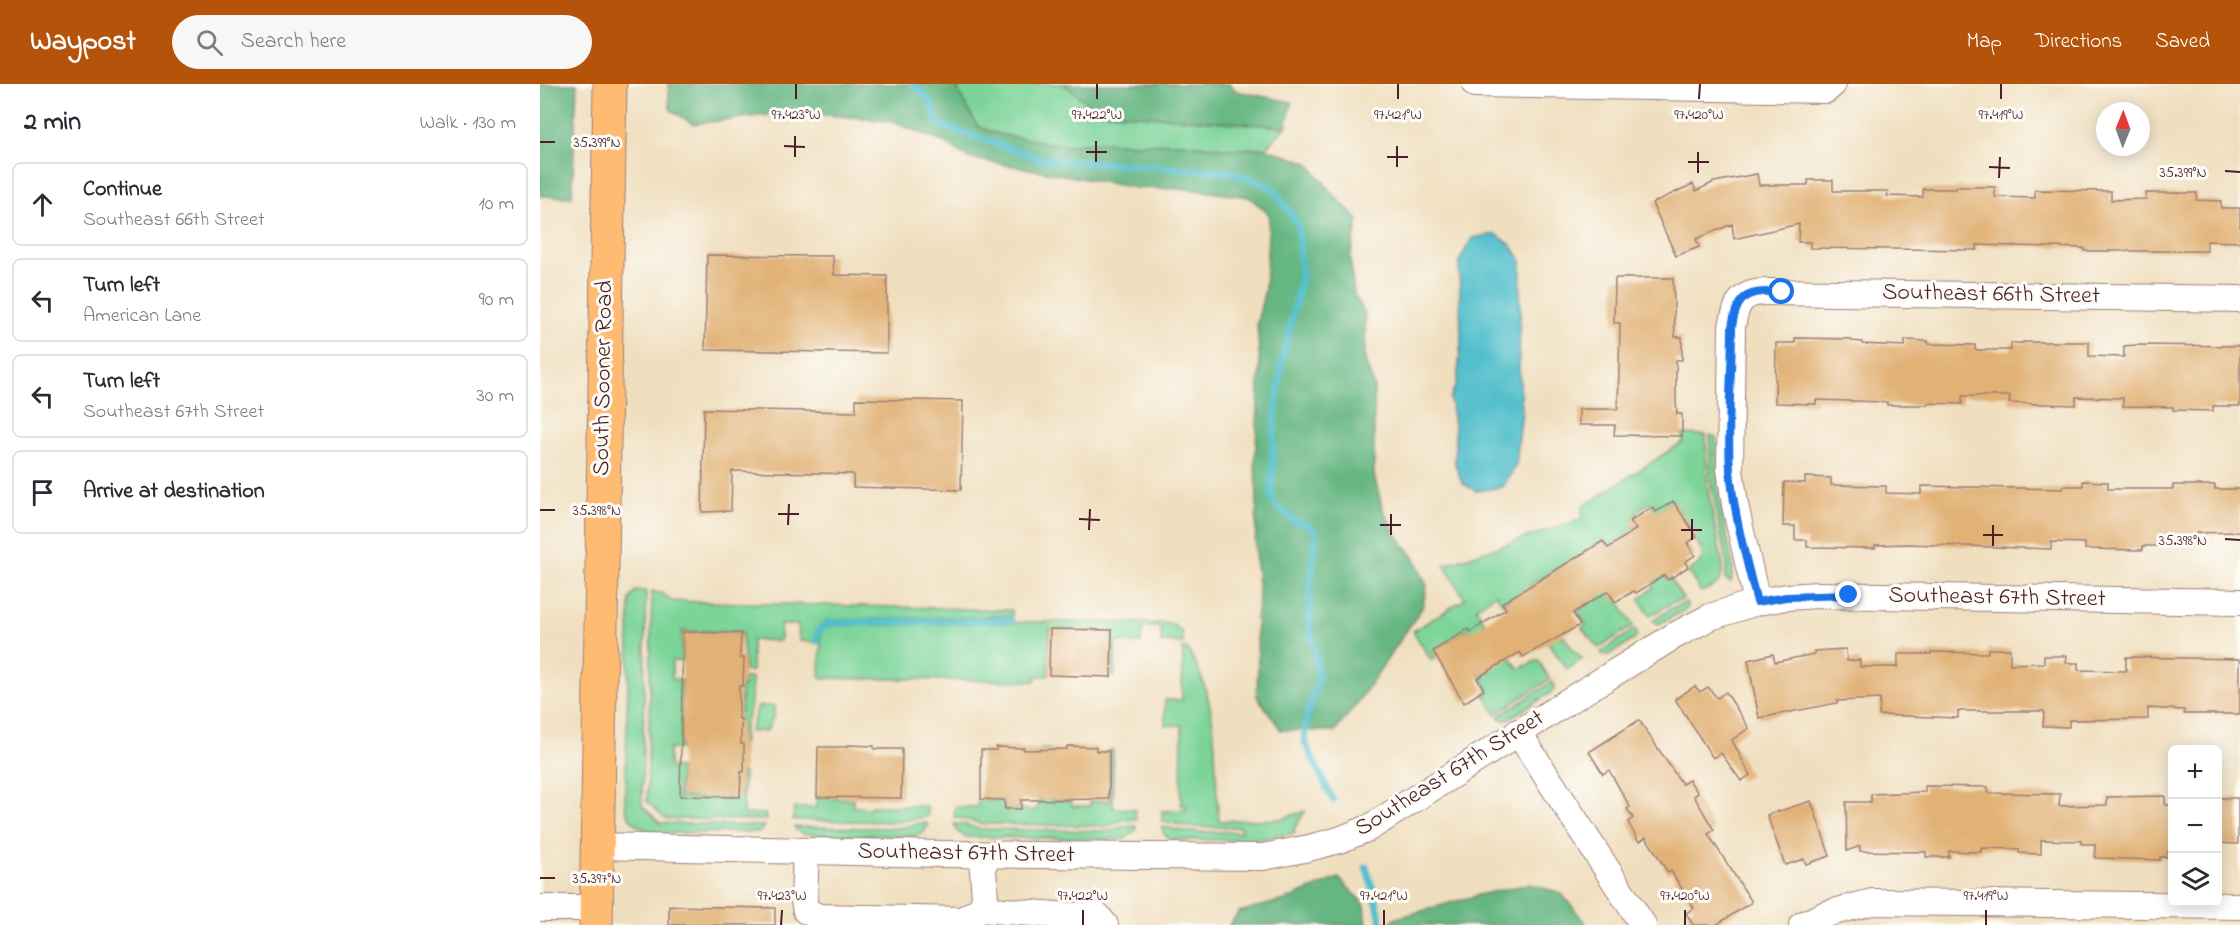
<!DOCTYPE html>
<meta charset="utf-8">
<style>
:root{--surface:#fff;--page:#f7f7f7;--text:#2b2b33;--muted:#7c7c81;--line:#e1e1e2;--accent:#b45309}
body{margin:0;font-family:"Indie Flower",sans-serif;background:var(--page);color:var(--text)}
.controls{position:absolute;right:18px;bottom:18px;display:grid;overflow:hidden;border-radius:9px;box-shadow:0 3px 15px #0003}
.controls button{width:54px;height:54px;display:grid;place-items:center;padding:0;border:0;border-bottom:2px solid var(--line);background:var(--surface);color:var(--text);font:30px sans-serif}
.compass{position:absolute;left:1556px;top:18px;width:54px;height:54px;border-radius:50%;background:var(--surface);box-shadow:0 3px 15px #0003;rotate:1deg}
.stop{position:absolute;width:18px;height:18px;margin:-14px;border:4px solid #1a73e8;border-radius:50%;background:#fff}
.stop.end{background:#1a73e8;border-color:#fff;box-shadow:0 2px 6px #0008}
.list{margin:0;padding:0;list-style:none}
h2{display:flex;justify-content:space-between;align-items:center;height:78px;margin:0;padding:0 24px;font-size:26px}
h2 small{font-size:20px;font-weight:400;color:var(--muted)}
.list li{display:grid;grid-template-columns:39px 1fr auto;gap:18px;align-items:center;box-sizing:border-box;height:84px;margin:0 12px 12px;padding:0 12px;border:2px solid var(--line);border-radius:9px}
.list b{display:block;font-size:22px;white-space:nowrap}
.list p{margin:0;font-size:20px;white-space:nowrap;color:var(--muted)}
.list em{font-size:20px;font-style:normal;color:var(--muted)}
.icon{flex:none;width:33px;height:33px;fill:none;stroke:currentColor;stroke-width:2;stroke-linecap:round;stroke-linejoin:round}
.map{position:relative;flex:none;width:1700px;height:841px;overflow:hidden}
header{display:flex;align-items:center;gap:36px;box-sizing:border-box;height:84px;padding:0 30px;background:var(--accent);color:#fff}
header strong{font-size:28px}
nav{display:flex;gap:33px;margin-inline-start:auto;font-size:21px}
.search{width:420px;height:54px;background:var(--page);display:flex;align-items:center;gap:15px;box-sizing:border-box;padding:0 21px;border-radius:33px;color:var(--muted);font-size:22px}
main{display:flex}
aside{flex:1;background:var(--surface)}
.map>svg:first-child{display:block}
.green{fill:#7cd499;stroke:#637a62;stroke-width:1.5}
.forest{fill:#65b681;stroke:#586a56;stroke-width:1.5}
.water{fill:#52bfcc;stroke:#4e6f7c;stroke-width:1.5}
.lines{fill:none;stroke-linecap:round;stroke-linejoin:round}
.stream{stroke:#52bfcc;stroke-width:7}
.building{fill:#e1b175}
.minor-casing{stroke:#9d7f75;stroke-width:28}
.major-casing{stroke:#9d7f75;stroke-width:35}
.minor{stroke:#fff;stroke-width:26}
.major{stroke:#ffbb71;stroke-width:33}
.route{stroke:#1a73e8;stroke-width:8}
.ticks{fill:none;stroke:#4a1f2b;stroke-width:2}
.labels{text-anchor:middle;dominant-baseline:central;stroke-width:6;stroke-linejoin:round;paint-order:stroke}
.street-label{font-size:24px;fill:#4a1f2b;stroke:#fdfcf7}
.ticks-label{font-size:15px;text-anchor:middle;fill:#4a1f2b;stroke:#fdfcf7;stroke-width:6;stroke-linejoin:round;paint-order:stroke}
</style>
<header>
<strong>Waypost</strong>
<div class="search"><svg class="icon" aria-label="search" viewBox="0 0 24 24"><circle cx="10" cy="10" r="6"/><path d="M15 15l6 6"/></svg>Search here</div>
<nav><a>Map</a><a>Directions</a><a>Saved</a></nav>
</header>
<main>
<aside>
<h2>2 min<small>Walk · 130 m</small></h2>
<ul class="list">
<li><svg class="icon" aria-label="ahead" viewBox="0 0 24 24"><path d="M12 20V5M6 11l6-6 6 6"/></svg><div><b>Continue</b><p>Southeast 66th Street</p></div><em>10 m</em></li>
<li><svg class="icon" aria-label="left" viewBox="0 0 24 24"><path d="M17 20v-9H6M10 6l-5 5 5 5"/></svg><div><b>Turn left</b><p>American Lane</p></div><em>90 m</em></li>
<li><svg class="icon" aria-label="left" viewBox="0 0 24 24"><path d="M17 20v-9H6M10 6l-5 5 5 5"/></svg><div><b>Turn left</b><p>Southeast 67th Street</p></div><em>30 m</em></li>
<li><svg class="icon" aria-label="arrive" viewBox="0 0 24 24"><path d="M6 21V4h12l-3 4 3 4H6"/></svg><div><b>Arrive at destination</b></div></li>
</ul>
</aside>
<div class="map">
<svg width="1700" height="841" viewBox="0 0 1700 841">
<rect width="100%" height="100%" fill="#fdfcf7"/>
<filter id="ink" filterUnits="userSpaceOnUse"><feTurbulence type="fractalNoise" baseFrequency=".0167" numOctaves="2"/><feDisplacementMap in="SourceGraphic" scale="12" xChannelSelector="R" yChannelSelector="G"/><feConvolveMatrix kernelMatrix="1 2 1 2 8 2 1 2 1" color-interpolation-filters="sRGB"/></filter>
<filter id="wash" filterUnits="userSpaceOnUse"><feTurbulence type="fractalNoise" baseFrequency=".008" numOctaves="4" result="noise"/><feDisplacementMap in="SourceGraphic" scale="24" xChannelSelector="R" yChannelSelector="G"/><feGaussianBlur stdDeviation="1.35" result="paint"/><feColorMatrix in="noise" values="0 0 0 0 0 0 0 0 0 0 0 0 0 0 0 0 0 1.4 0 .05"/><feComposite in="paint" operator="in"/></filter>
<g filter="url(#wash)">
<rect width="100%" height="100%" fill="#f0dfbf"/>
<!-- green -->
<g class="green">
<path d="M417,0h106l37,28 186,15 -21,21 -33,1 -51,-6 -42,1 -42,-2 -29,4 -66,-11 -24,-8 -18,-32z"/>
<path d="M1143,350l23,1 1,51 16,80c-1,18 -7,19 -22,26l-13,-20c19,-12 17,-16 7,-34l1,-1 -23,-36 -17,11 -6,-9 -13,9 2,3 -8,6 36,58 3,-1 13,21 -12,4 -21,13 -11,-17 14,-11 1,-8 -26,-46 -20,14 -5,-7 -14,8 26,52 3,-1 15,26 -35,22 -16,-20 4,-3 -9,-14 12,-8 -25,-39 -35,22 32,51 3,-1 9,14 10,9 -16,10 -53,-74 -12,8 -6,-9 -20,14 29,49 3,-2 11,14 19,-9 12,19 -54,35 -12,-20 3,-2 1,-4 -8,-12 12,-7 -24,-40 -35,22 3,5 -5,4 -18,-29 52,-32 -21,-34 138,-46v-12l101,-65z"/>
<path d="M1170,351l6,2 2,53 15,77 -2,15 -6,-3 2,-14 -17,-85z"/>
<path d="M95,507h11l-4,214 18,18 104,3 -4,6 -100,1c-18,-2 -32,-9 -35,-28l5,-206z"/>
<path d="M112,507l11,3 9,7 340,9v6l-185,4 -11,9v13l-17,-1 -1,-16h-18v16l-28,-1v31h-7l-3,-39 -60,-1v30h-10v18l9,1v31l60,1v-25h3v-9h8l-1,27 -7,24v14h-3v-24l-60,-2 -1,32h-11v18l11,1 -1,29 62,2v-26h3l-1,41h22l2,6 -101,-1 -19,-17z"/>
<path d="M1146,518l2,5 -4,4 -25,13 -6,-3 17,-12z"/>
<path d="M504,538l126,1 12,9 1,11 -22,-1v-15h-18l-2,16 -26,-1v35h-3v-47l-63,-1 -1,47h-12l-1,5 -215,-3 1,-46 7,-6z"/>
<path d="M1095,545l2,5 -2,5 -27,16h-5l-2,-3z"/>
<path d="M643,564h4c36,60 25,109 32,173l62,-2 24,-8 -11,18 1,4 -42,7h-77c-8,-1 -13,-5 -14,-13l28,5h51l-1,-5h-51l-27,-6v-10l24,-1v-5h-5l1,-80h-17v-25h17z"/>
<path d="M1012,598l3,5 -3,5 -47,29 -6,-3v-2z"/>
<path d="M218,622h16v9l-7,16 -17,1z"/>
<path d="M501,665h10v51l21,1v5h18v-5h20v-51h3v58l22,1 1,10 -13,1 -15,6 -125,-2 -29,-7 1,-10h22l1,-6h26v8l33,1 1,-9h3z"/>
<path d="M276,714l37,1v8l18,1v-2h56l1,10 -29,6 -106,-2 1,-12h22z"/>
<path d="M381,739h6l1,3 -5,7 -7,3 -113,-2 -6,-3 -3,-4 105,1z"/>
<path d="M414,740h9l18,5 128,2 15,-5h12v4l-11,9 -160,-2 -8,-6z"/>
</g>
<!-- forest -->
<g class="forest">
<path d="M0,0h37l-5,113 -32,-1z"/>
<path d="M128,0h289l3,11 18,32 24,8 66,11 29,-4 42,2 42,-1 51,6 33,-1 43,15 23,29 27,28 -8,38 4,36 11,19v48l9,25v89l8,32 14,27 19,25 12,27 -5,22 -64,94 -23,29 -54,-1 -24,-34 1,-38 -2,-38 3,-23 -4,-44 2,-55 -2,-34 5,-95 -3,-46 8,-34 4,-75 -20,-17 -63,-8 -50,-1 -168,-30 -22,-15 -53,-21 -42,-5 -59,-5 -99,12 -23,-15z"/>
<path d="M523,0h167l6,7 56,11 -6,25 -186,-15z"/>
<path d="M799,794l26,27 2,20h-138l10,-13 46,-12z"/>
<path d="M989,800l32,9 26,32h-196l2,-6 85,-24z"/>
</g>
<!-- water -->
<path class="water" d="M956,150l15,11 10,15 -2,109 3,41 -6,55 -13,22 -27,4 -14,-8 -7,-19v-32l-5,-34 7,-16 4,-41 -2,-79 13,-24z"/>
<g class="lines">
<!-- stream -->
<g class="stream">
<path d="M373,0l17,17 8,23 103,35 189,13 43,16 25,37 3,53 -19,84 -8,65 -3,69 5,11 19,14 16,5 5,7 -6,52v41l9,52 -12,36 -3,27 29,59"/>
<path d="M277,557l1,-10 10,-8 183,-3"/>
<path d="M826,783l9,29 7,29"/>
</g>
</g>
<g id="blocks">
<!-- building -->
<g class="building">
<path d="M1217,90l2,11h49v-5h25v11h55l-1,5 36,1v-8h33v-2h39v10l40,1v-8l76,1v9l35,-1v-6h51l-1,7 25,1v7h19v34l-33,-1v10h-123v-3l-107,-3v5l-167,-2v-6h-12l1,-18 -65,15 -2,-15 -36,15 3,8 -23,9 -24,-53 41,-19 3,7 18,-9z"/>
<path d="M167,171l126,1 1,19 53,1v77l-182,-3z"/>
<path d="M1075,194h58l2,59h7v23h-6v41l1,13h5v22l-68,-1 1,-10h-36v-16h39l2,-86h-6z"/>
<path d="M1255,254l56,1 1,2 10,1v2l43,2v-6l23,1v3l47,1v5h36v-7h12v-1h66v14l35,1v-11l12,-1 104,1v60h-27v5l-40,-1v-3l-50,-1v-8l-47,-1v8l-67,-2 1,-7h-48v8l-34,-1v2h-41v-3l-71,-2v4l-41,-1 1,-60h19z"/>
<path d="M316,315l107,2 -2,89 -108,-3v-13l-121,-3 -1,40 -29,1 2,-103 152,3z"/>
<path d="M1265,393l26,1v7l55,1v7l35,1v-8l141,3 1,-3h20v-5l25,1v7h65v-4h42v4h25v43l-44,1v13h-53v4l-58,-1v-6l-34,-1v7l-142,-5 -34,1v3l-68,-1v-7h-12v-14h-12l1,-44 21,1z"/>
<path d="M1133,417l24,36 -10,6 8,12 -10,7 3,5 -20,13 -4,-5 -28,18 -2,-2 -19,11 -7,-11 -35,22 7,12 -57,32 -3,-5 -43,26 7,12 -20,13 -31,-52 35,-22 2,3 36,-23 -4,-6 101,-62 5,7 28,-19 -6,-8 23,-14 3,5z"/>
<path d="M510,545l62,1 -1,47 -62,-2z"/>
<path d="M143,548l58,1 -1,25h4l-1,28h-4v33h2v25h3v28h-3l-1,25 -60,-1z"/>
<path d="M1306,565l1,12 13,-1v7h38v-13h33v-2l57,1v-4h22v15l34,-1v-7h23l-1,7h12v7l48,1v-14l114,2v55h-56v-4l-36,-2v11l-79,1v7l-26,-1 1,-15h-86v7l-79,-3 1,-16 -43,2v2l-78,15 -11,-58 25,-6 2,8 39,-8v-3z"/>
<path d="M1155,602l5,6 8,-5 9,11 9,-6 23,36 -17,12 18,35 -9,6 -20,-28 -8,5 -38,-59z"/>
<path d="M1099,636l43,64 7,-4 9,13 -4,3 20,34 -6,4 44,68 -36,23h-23l-7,-12 8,-5 -23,-37 -3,2 -22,-36 -7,5 -11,-20 5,-4 -6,-9 3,-2 -21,-37 -6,4 -14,-22z"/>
<path d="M307,661l27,1v3h28l-1,49 -84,-1 1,-50h29z"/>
<path d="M527,662l29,1v4h13v48l-88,1v9h-16l-1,-9 -23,-1v-49h15v-3l28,1v2l43,-1z"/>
<path d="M1385,702l63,1v6l72,1 -1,12 48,-1v-8l58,-1v9h7v47h-4v5h-8v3l-65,-2v-14h-14v-3l-40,-1v14l-22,-1v-4l-38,-1v4l-32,-1v6h-23v-5l-66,-1v-5l-13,5 -1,-49h25v-8l54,-2z"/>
<path d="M1677,714h21v46l-21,-1z"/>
<path d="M1271,717l19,55 -24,8 -2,-5 -19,6 -18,-50z"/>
<path d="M129,822l106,2v17h-106z"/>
</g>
</g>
</g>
<g filter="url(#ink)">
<use href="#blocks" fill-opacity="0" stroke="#9d7f75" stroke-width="1.5"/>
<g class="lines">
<defs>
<g id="minor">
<path d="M935,0l351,6 7,-6"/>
<path d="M1217,518l-22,-97 -5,-36 2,-142c4,-24 9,-35 35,-35l473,7"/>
<path d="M978,648l125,193"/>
<path d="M57,762l344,8 322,3 46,-9 30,-8 30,-12 206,-131 99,-61 36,-19 47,-15 30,-5 31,-2 422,7"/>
<path d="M266,767l-2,50 2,10 13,6 143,3 19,-11 4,-10 -3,-44"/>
<path d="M0,824h56"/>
<path d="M441,825l88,7 28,-1 8,10"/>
<path d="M1262,841l24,-11 46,-12 368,4"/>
</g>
<path id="major" d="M56,841l14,-841"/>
</defs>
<!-- minor casing -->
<use href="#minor" class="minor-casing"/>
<!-- major casing -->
<use href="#major" class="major-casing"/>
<!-- minor -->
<use href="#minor" class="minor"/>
<!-- major -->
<use href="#major" class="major"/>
</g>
</g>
<g class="lines" filter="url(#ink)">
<!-- route -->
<path class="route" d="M1242,208c-32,-1 -45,0 -50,35 0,47 -5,96 -2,143 4,45 16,89 27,132l29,-5 63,-2"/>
</g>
<!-- ticks -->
<path class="ticks" d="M256,15v-15M557,15v-15M858,15v-15M1159,15l1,-15M1461,15v-15M0,58h15M244,62l21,1M546,68h21M255,73v-21M847,73h21M556,78v-21M1148,78h21M857,83v-21M1449,83l21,1M1685,87l15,1M1158,89v-21M1459,94l1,-21M0,426h15M238,430h21M539,435l21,1M248,441l1,-21M840,441h21M549,446l1,-21M1141,446h21M851,451v-21M1443,451h20M1685,455l15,1M1152,456v-21M1453,462v-21M0,794h15M241,841l1,-15M543,841v-15M844,841v-15M1145,841v-15M1446,841v-15"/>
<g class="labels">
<!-- street labels -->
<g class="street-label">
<text transform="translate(1451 211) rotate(1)">Southeast 66th Street</text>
<text transform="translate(64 294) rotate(-89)">South Sooner Road</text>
<text transform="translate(1457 514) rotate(1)">Southeast 67th Street</text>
<text transform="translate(910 690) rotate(-32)">Southeast 67th Street</text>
<text transform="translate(426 770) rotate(1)">Southeast 67th Street</text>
</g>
</g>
<g class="ticks-label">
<text x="256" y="35">97.423°W</text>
<text x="557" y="35">97.422°W</text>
<text x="858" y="35">97.421°W</text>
<text x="1159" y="35">97.420°W</text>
<text x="1461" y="35">97.419°W</text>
<text x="57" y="63">35.399°N</text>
<text x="1643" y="93">35.399°N</text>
<text x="57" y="431">35.398°N</text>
<text x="1643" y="461">35.398°N</text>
<text x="57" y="799">35.397°N</text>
<text x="242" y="816">97.423°W</text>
<text x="543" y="816">97.422°W</text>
<text x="844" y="816">97.421°W</text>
<text x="1145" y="816">97.420°W</text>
<text x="1446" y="816">97.419°W</text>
</g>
</svg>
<div class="controls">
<button>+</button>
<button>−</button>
<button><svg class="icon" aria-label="layers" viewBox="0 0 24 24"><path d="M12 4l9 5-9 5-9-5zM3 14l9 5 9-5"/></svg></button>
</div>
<svg class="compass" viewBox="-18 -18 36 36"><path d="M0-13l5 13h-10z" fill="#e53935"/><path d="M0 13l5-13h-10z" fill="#7c7c81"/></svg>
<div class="stop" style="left:1242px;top:208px"></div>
<div class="stop end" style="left:1309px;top:511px"></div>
</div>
</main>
